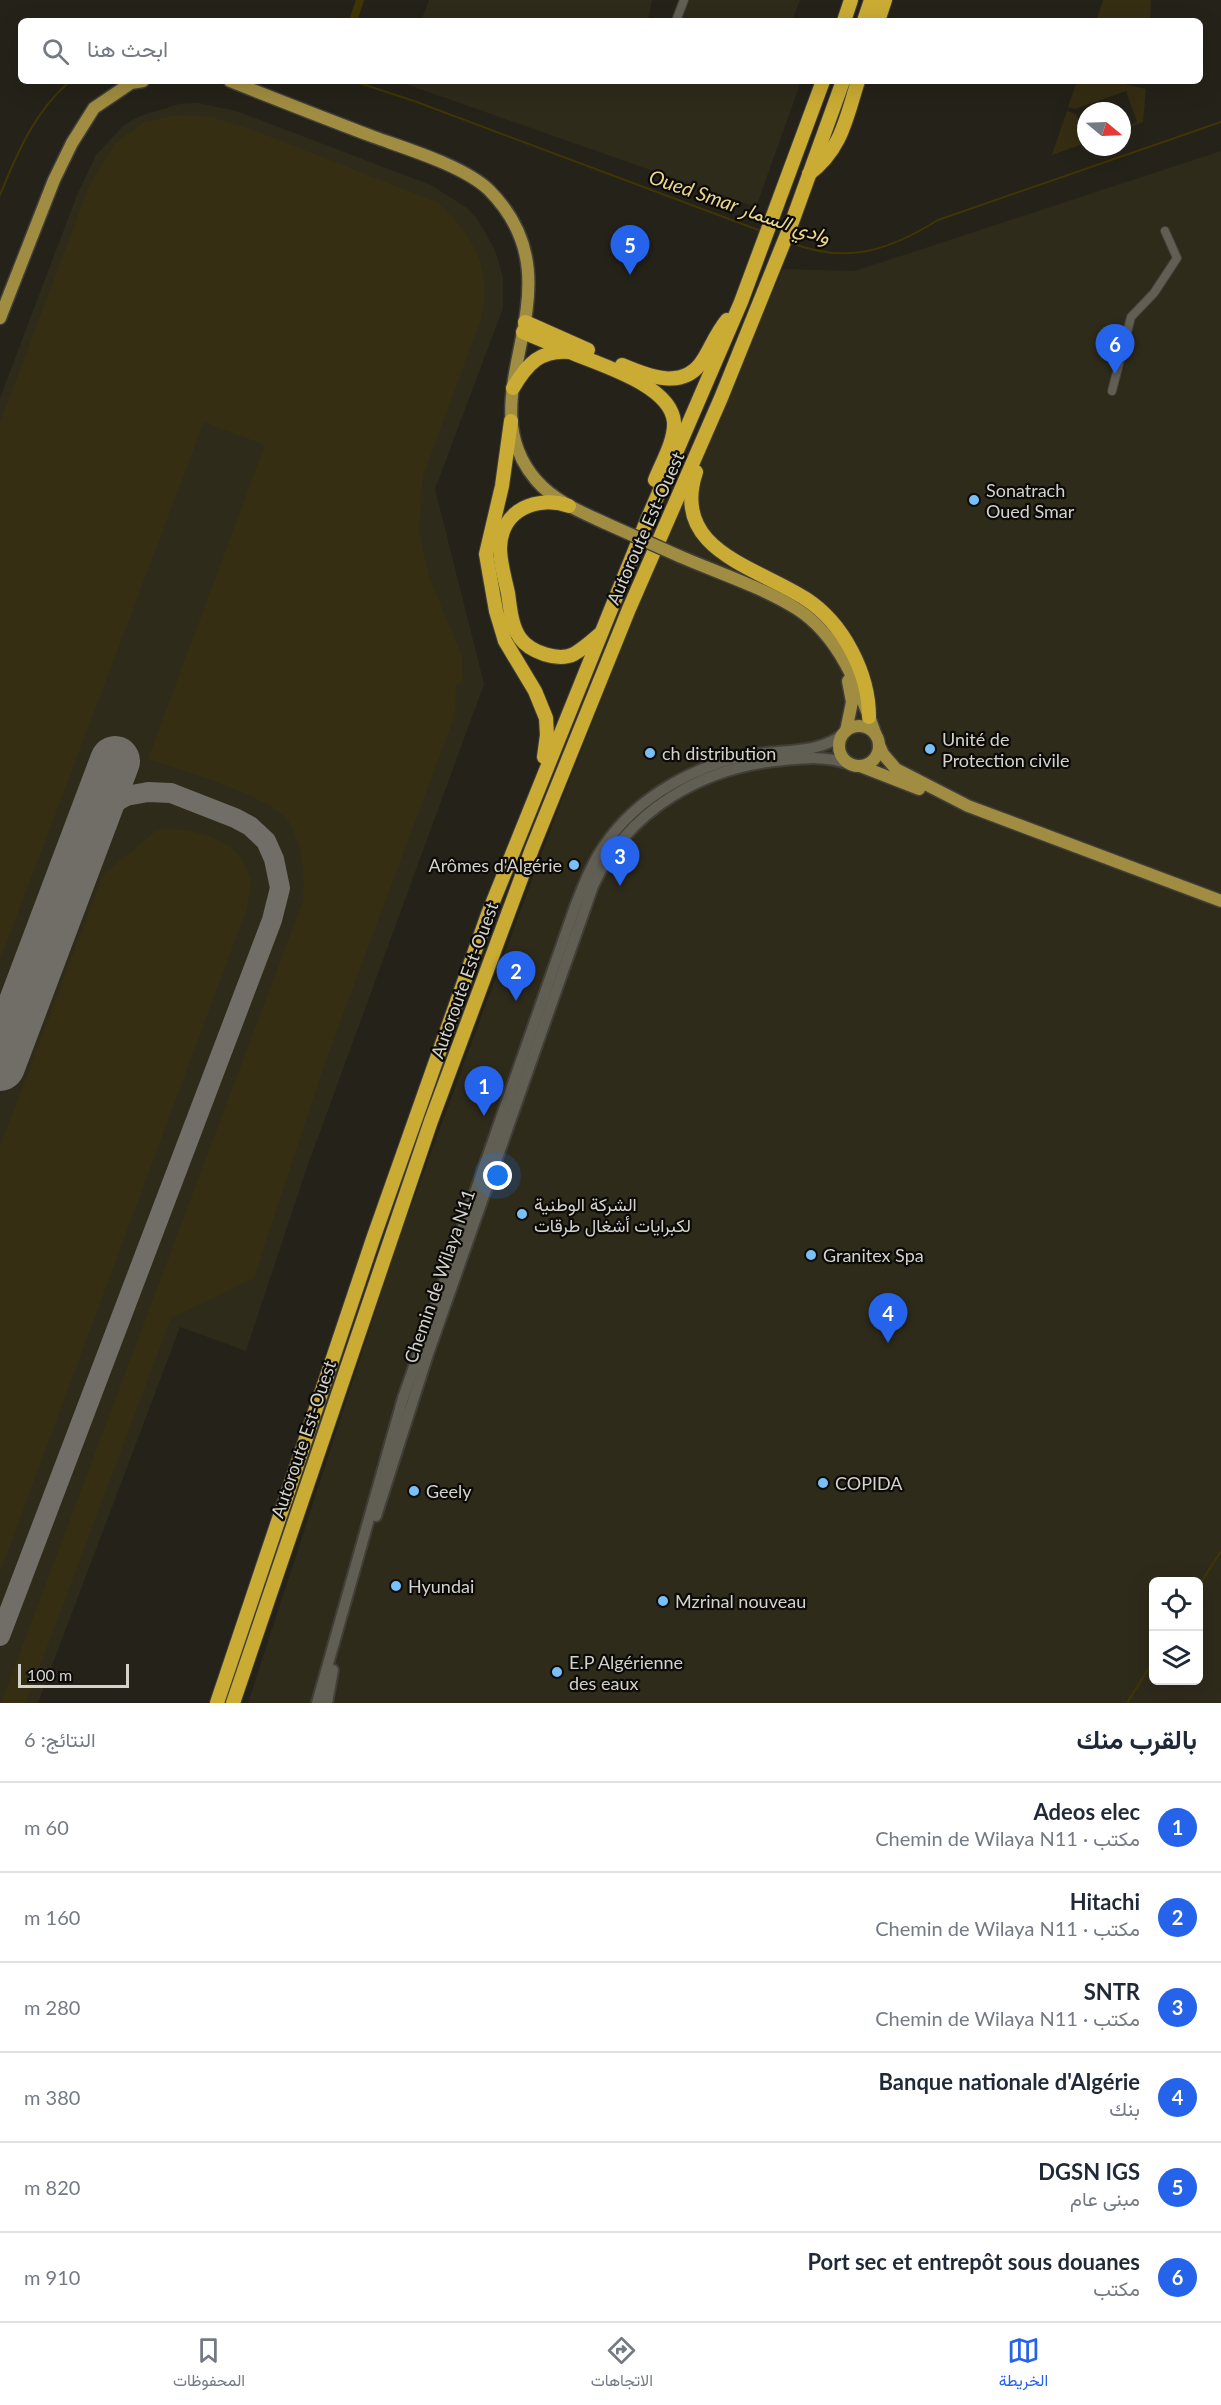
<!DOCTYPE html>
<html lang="ar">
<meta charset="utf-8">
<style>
:root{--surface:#fff;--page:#f2f2f3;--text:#1f2937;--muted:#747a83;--line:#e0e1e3;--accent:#2563eb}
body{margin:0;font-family:Lato,Vazirmatn,sans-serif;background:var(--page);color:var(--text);direction:rtl}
.controls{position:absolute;right:18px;bottom:18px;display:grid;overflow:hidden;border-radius:9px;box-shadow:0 6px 24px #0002}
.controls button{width:54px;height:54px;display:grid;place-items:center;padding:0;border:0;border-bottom:2px solid var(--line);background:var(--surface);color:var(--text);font:30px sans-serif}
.compass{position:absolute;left:1077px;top:102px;width:54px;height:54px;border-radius:50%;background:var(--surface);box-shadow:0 6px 24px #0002;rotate:109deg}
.scale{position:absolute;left:18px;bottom:15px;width:111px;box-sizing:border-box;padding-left:6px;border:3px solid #d3d2cc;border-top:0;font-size:16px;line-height:21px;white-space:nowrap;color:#d3d2cc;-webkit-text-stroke:4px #0d0b08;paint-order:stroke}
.you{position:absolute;left:498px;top:1176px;width:21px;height:21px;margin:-15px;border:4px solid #fff;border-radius:50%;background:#1a73e8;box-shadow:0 0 0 9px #1a73e833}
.badge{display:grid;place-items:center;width:39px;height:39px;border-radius:50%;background:var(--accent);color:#fff;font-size:20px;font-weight:700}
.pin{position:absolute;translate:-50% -50px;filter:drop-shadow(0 2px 3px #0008)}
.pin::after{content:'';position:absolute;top:32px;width:21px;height:18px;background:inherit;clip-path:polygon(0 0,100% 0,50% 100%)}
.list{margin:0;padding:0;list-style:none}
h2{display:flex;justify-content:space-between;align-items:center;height:78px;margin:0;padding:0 24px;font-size:26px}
h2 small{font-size:20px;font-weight:400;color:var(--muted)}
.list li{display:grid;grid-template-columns:39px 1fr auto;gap:18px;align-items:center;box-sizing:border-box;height:90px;padding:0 24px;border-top:2px solid var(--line)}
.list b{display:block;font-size:22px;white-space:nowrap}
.list p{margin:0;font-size:20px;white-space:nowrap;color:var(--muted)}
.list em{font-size:20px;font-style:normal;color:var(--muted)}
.icon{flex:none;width:33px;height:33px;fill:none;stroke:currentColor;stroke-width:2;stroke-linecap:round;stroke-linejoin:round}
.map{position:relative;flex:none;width:1221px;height:1703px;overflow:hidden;direction:ltr}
.search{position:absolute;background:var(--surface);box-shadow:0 6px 24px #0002;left:18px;right:18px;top:18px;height:66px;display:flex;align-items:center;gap:15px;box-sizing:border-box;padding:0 21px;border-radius:9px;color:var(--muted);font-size:22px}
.sheet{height:618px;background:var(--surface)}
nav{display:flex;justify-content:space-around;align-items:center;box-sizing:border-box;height:84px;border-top:2px solid var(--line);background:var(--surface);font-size:16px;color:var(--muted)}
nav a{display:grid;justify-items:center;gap:3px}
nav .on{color:var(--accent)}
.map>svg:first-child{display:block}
.built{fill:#2f2b1b;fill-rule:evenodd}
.green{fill:#362e13}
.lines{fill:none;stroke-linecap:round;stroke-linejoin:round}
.stream{stroke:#403504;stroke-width:2}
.canal{stroke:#403504;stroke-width:8}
.taxiway{stroke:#706e66;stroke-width:20}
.runway{stroke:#706e66;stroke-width:50}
.minor-casing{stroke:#413f38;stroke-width:10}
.secondary-casing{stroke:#413f38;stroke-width:14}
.primary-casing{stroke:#413f38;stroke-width:15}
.motorway-casing{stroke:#413f38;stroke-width:16}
.minor{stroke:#615f54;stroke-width:8}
.secondary{stroke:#615f54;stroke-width:10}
.primary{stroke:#a08d41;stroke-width:12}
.motorway{stroke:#caac34;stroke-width:14}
.primary-bridge-casing{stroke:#413f38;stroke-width:15;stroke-linecap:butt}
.primary-bridge{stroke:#a08d41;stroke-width:12}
.poi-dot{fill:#79bff8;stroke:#0d0b08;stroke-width:2}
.labels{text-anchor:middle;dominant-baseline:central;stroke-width:4.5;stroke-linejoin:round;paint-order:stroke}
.poi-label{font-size:18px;fill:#d3d2cc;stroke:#0d0b08;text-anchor:start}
.street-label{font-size:18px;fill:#d3d2cc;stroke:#0d0b08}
.water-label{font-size:20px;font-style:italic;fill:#ead68d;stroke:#0d0b08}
</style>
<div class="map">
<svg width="1221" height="1703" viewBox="0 0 1221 1703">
<rect width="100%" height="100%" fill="#252219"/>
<!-- built -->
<g class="built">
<path d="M429,0h223l-4,21h-227z"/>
<path d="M678,0h122l-8,21h-122z"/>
<path d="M397,81h401l1,6 -43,120z"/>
<path d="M198,103l38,8 195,74 36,23 11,12 17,30 8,27v31l-68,181 49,195 -178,486 -60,181 -66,-24 -142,376h-38v-1305l77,-203 19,-40 28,-30 16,-9 39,-12z"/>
<path d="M1221,151v1552h-973l151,-464 157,-424 120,-305 107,-241 72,2zM1154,1582h44v98h-44z"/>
</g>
<!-- green -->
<g class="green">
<path d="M1103,0h48l-1,21h-54z"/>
<path d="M1077,81h34l35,8 -3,33 -21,8 15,-8 -11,-31 -51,18 -7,-2z"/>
<path d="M1067,111l9,3 10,29 -34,12z"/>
<path d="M178,115l32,2 46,14 182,72c36,33 55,67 43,116l-58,157 -4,55 10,46 33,79 1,26 -7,3 -1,30 -128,342 -73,221 -83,40 -145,385h-25l302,-802c1,-27 1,-52 -13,-77 -16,-28 -110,-54 -142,-65l117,-314 -61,-23 -204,538v-537l90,-239 25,-40 29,-22z"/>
<path d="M168,829c33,0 75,13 82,50 2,9 -2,20 -3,29l-247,664v-425l103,-272 53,-44z"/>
</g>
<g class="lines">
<!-- stream -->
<g class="stream">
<path d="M353,81l61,20 347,130"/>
<path d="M0,195c17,-42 35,-84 70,-114"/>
<path d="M789,242c57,23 99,9 149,-22l283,-98"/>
<path d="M1198,1587l23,-36"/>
<path d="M1127,1703l27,-43"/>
</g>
<!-- canal -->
<path class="canal" d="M353,21l7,-21"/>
<!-- taxiway -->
<path class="taxiway" d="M0,1636l272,-716 8,-32 -6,-29 -8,-18 -16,-15 -15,-8 -64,-25 -23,-1 -22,4 -14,8 -12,11 -12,18"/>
<!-- runway -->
<path class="runway" d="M0,1066l115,-305"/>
<defs>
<g id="minor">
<path d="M676,21l8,-21"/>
<path d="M1112,391l19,-74 23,-24 23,-35 -12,-27"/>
</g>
<g id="secondary">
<path d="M376,1516l52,-162 165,-468c35,-76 109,-119 191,-126 22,-2 41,-4 63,3"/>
<path d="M317,1703l86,-305 173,-494c8,-20 16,-41 28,-58 33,-50 96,-84 154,-92 27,-4 61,-1 84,-19"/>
<path d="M327,1703l6,-33"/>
</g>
<g id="primary">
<path d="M230,81c48,19 96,38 144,56 33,12 90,29 115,53 98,99 -27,204 47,290 18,21 45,32 69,43"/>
<path d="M0,318l54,-138 18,-37 22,-35 37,-25 12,-2"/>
<path d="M679,556c39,17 83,31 118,53 42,27 62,79 78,124"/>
<circle cx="859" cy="746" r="20"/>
<path d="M846,731l6,-29 -4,-21"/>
<path d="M879,745l4,9 13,15 72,37 253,95"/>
<path d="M860,766l59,23"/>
</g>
<g id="motorway">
<path d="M844,21l7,-21"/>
<path d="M864,21l7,-21"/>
<path d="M878,21l7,-21"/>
<path d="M809,174c33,-25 37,-56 49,-93"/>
<path d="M525,322l63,28"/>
<path d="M523,332l43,18"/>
<path d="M622,365c26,11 62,26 81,-5 8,-13 14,-28 24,-40"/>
<path d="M513,388c14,-24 28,-39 57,-36 30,13 101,33 104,70 1,19 -12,40 -19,58"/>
<path d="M511,421l-9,65 -16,68 10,57 9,30 30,50 11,27 1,17 -3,22"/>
<path d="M696,472c-26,78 59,94 110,127 37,24 63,74 63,118"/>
<path d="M569,506c-31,-11 -68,3 -69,42 0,15 5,31 8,45 2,14 3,32 12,45 10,14 38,24 54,16 9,-5 18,-13 26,-20"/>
<path d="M217,1703l156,-464 115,-325 159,-394 94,-218 82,-221"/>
<path d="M233,1703l198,-582 101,-272 97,-240 92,-211 71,-176 51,-141"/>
</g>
</defs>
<!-- minor casing -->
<use href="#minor" class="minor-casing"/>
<!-- secondary casing -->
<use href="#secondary" class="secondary-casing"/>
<!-- primary casing -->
<use href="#primary" class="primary-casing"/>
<!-- motorway casing -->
<use href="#motorway" class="motorway-casing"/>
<!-- minor -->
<use href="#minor" class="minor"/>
<!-- secondary -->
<use href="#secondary" class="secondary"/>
<!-- primary -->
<use href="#primary" class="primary"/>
<!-- motorway -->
<use href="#motorway" class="motorway"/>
<defs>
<path id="primary-bridge" d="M605,523l74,33"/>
</defs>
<!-- primary-bridge casing -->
<use href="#primary-bridge" class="primary-bridge-casing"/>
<!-- primary-bridge -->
<use href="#primary-bridge" class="primary-bridge"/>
</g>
<!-- markers -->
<g class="poi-dot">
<circle cx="974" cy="500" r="6"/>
<circle cx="930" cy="749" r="6"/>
<circle cx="650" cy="753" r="6"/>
<circle cx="574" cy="865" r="6"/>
<circle cx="522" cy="1214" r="6"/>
<circle cx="811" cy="1255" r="6"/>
<circle cx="823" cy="1483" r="6"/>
<circle cx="414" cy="1491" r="6"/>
<circle cx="396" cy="1586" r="6"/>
<circle cx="663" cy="1601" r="6"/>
<circle cx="557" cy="1672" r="6"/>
</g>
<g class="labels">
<!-- poi labels -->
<g class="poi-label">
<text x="986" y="490">Sonatrach<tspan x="986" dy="21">Oued Smar</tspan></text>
<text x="942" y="739">Unité de<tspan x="942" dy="21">Protection civile</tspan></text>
<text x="662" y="753">ch distribution</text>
<text x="562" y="865" text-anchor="end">Arômes d'Algérie</text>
<text x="534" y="1204">الشركة الوطنية<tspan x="534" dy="21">لكبرايات أشغال طرقات</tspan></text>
<text x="823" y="1255">Granitex Spa</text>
<text x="835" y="1483">COPIDA</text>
<text x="426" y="1491">Geely</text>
<text x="408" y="1586">Hyundai</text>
<text x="675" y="1601">Mzrinal nouveau</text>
<text x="569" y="1662">E.P Algérienne<tspan x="569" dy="21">des eaux</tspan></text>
</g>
<!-- street labels -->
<g class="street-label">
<text transform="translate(645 528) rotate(-66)">Autoroute Est-Ouest</text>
<text transform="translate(464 980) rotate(-70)">Autoroute Est-Ouest</text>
<text transform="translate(439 1276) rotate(-71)">Chemin de Wilaya N11</text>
<text transform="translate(303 1439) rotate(-71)">Autoroute Est-Ouest</text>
</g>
<!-- water labels -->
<g class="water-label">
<text transform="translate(740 206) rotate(19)">Oued Smar وادي السمار</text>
</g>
</g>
</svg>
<div class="controls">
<button><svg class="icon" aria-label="locate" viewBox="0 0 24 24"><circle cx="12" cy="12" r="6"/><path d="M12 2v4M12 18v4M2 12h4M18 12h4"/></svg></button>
<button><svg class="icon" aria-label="layers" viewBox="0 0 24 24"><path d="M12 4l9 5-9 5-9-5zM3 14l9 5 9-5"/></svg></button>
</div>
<svg class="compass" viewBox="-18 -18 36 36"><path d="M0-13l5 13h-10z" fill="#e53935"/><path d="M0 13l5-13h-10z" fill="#747a83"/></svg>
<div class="scale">100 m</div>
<div class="you"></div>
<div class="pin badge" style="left:484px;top:1116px">1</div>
<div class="pin badge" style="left:516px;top:1001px">2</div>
<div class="pin badge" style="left:620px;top:886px">3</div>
<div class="pin badge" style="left:888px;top:1343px">4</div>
<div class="pin badge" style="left:630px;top:275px">5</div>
<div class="pin badge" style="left:1115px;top:374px">6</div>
<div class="search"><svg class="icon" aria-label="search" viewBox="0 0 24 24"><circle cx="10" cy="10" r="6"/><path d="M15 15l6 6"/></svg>ابحث هنا</div>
</div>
<section class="sheet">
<h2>بالقرب منك<small>النتائج: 6</small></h2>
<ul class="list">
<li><span class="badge">1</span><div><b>Adeos elec</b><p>مكتب · Chemin de Wilaya N11</p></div><em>60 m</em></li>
<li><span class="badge">2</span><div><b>Hitachi</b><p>مكتب · Chemin de Wilaya N11</p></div><em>160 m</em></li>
<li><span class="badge">3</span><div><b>SNTR</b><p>مكتب · Chemin de Wilaya N11</p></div><em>280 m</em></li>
<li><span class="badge">4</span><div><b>Banque nationale d'Algérie</b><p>بنك</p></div><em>380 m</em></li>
<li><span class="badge">5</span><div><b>DGSN IGS</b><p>مبنى عام</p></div><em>820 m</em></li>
<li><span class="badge">6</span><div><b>Port sec et entrepôt sous douanes</b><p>مكتب</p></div><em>910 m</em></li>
</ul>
</section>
<nav>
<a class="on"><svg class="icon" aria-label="map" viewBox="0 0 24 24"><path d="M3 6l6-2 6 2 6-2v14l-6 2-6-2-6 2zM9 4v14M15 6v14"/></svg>الخريطة</a>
<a><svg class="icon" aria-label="directions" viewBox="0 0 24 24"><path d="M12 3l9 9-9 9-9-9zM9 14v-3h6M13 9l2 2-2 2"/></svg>الاتجاهات</a>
<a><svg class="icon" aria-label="saved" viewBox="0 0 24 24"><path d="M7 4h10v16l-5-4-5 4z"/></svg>المحفوظات</a>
</nav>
